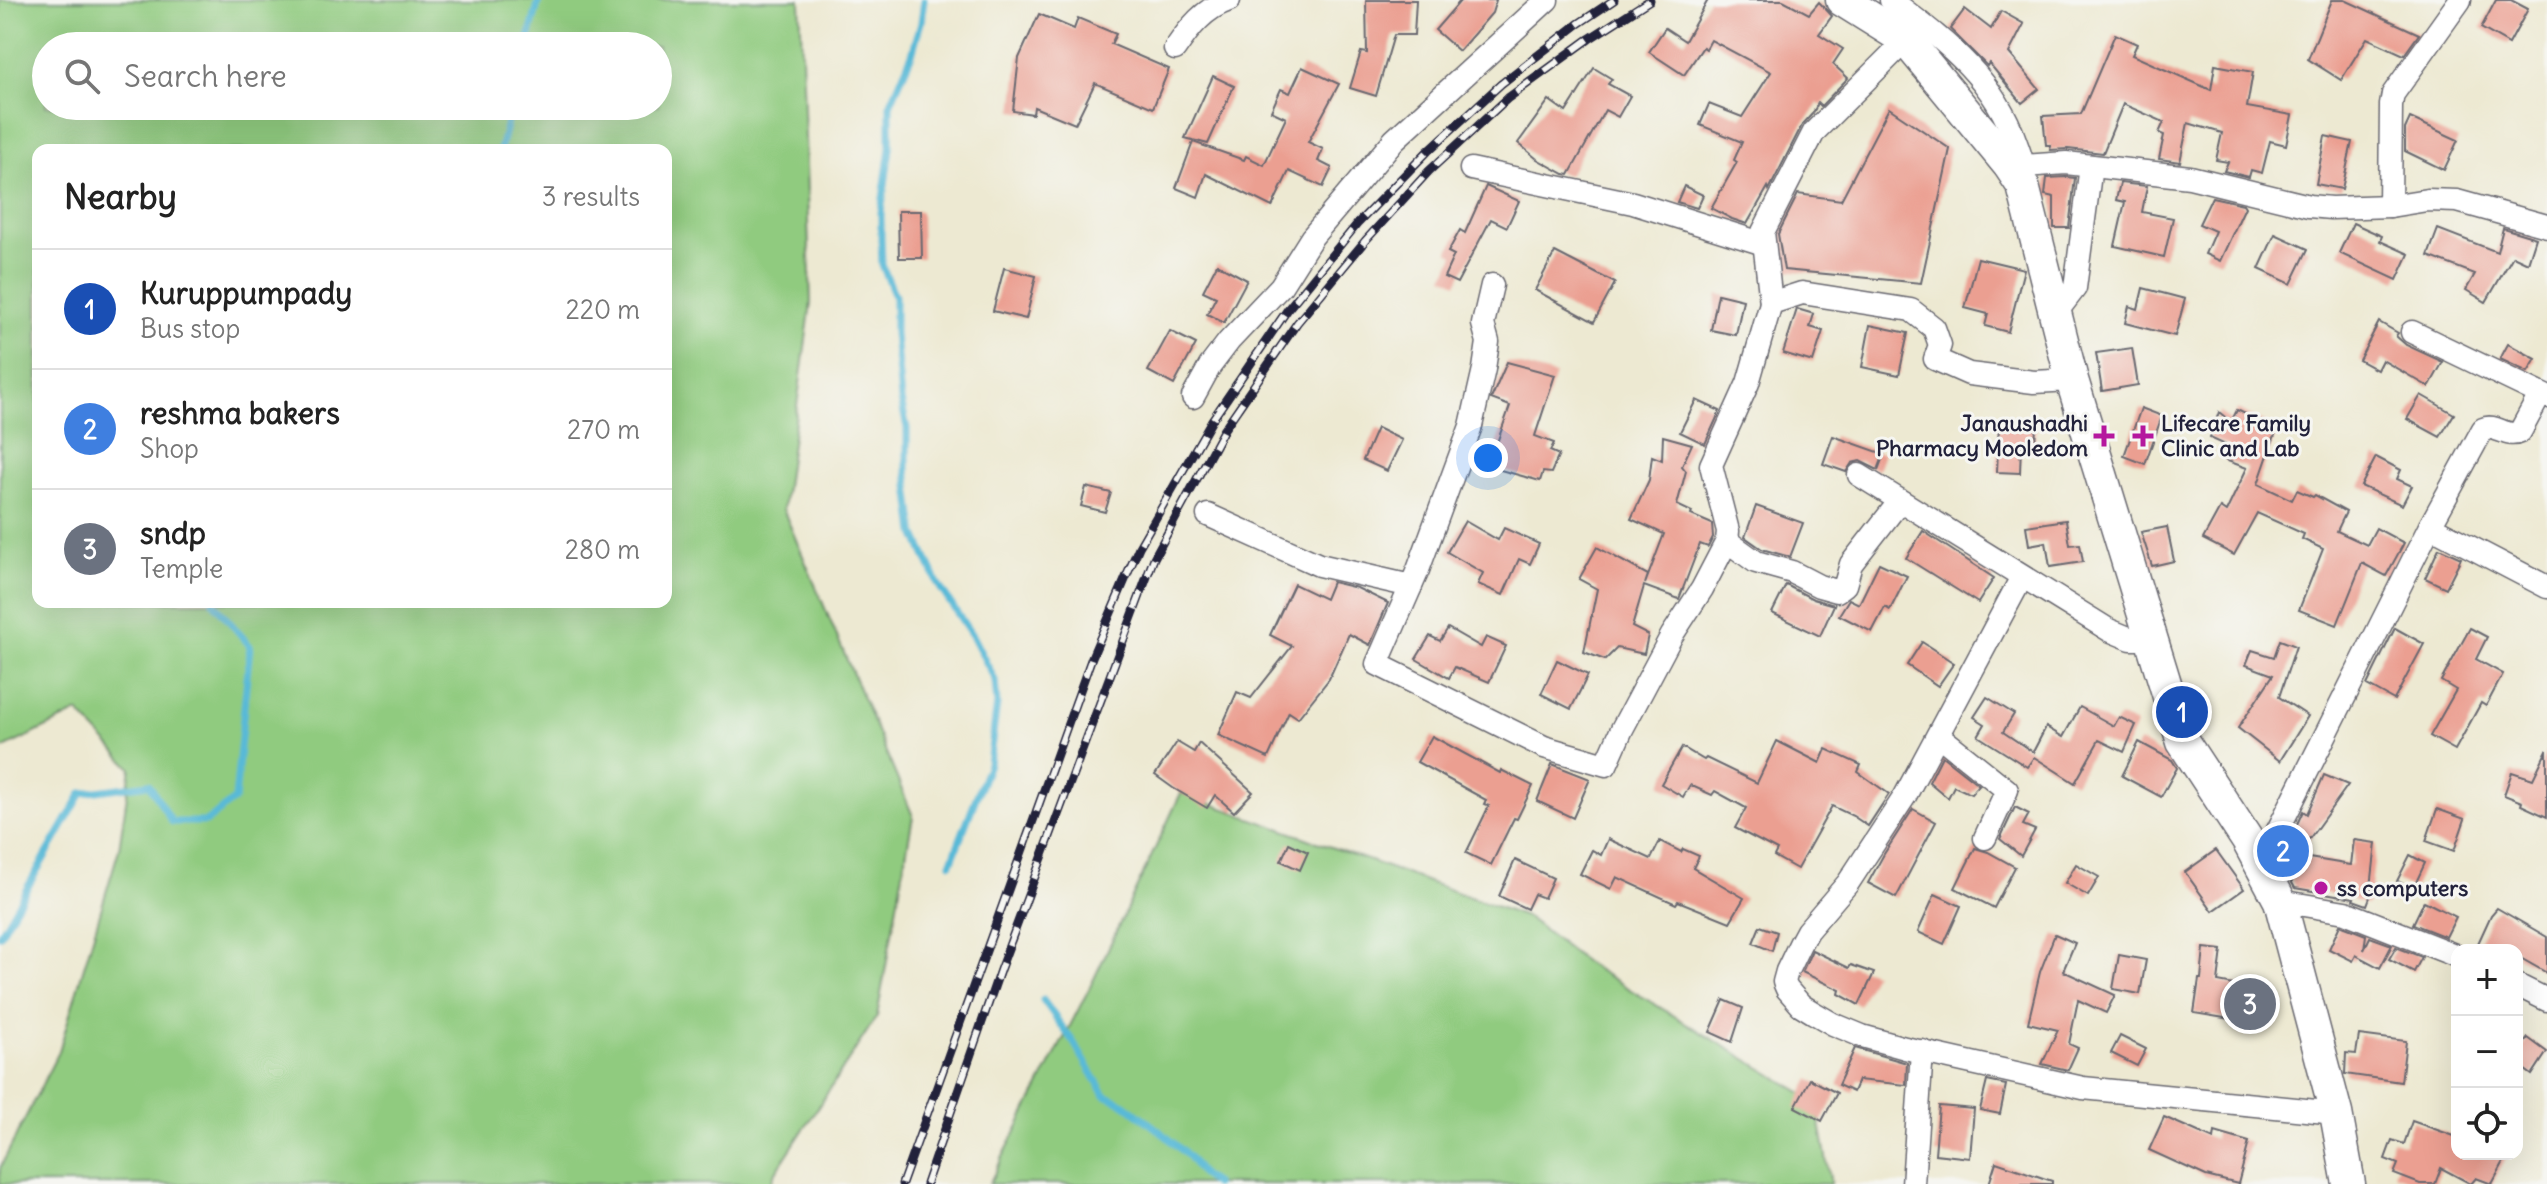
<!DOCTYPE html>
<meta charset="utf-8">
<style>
:root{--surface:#fff;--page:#f6f6f6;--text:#222;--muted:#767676;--line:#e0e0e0;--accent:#b5179e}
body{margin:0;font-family:Delius,sans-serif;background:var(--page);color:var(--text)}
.controls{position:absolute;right:24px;bottom:24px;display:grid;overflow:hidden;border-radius:16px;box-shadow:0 8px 32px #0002}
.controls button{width:72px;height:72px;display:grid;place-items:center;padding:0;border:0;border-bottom:2px solid var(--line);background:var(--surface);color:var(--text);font:40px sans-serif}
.you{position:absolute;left:1488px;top:458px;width:28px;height:28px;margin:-20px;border:6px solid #fff;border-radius:50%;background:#1a73e8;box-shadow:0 0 0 12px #1a73e833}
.badge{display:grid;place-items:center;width:52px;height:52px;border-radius:50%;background:var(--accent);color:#fff;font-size:26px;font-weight:700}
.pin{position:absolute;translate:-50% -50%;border:4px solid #fff;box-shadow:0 2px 8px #0006}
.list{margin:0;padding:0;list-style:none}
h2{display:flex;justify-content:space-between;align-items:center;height:104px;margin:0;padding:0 32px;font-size:34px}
h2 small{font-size:26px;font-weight:400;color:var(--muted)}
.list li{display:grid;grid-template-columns:52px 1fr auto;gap:24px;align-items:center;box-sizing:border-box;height:120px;padding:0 32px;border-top:2px solid var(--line)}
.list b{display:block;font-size:30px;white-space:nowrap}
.list p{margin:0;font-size:26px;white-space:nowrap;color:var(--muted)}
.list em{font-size:26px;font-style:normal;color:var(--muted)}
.icon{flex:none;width:44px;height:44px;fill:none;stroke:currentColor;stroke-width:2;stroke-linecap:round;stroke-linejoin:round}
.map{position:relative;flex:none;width:2547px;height:1184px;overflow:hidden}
.search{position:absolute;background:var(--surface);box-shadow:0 8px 32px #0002;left:32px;top:32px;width:640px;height:88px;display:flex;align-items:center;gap:20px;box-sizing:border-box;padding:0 28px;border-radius:44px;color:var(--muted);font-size:30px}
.panel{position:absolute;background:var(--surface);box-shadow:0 8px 32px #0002;left:32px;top:144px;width:640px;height:464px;border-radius:16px}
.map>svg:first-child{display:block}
.green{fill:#90cb7f;stroke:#59765d;stroke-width:2;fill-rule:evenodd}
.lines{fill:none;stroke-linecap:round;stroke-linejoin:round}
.stream{stroke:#58b9d7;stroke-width:7}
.building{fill:#eb9f91}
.street-casing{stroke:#696870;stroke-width:25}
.secondary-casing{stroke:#696870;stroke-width:35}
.street{stroke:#fff;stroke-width:22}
.secondary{stroke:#fff;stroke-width:32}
.rail-casing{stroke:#22223b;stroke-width:9}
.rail{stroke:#f6f6f2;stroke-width:6;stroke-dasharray:18;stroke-linecap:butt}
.poi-dot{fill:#b5179e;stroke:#f6f6f2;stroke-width:3}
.labels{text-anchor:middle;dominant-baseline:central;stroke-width:6;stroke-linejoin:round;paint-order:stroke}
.poi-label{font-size:22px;font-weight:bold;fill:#22223b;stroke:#f6f6f2;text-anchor:start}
</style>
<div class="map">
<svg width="2547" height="1184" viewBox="0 0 2547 1184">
<rect width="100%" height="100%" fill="#f6f6f2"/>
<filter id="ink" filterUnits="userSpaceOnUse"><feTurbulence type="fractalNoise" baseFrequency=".0125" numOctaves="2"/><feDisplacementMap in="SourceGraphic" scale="16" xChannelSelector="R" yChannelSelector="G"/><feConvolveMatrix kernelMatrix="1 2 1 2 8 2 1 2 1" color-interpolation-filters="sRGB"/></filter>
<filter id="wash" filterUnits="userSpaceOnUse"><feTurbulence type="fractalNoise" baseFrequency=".006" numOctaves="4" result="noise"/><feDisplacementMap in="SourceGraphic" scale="32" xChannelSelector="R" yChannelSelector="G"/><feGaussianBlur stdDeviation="1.8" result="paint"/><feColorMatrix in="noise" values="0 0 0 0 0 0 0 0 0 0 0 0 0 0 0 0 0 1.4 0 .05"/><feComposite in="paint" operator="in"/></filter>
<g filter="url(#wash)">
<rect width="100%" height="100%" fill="#ede9d2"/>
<!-- green -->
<g class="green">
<path d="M0,0h800l11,303 -28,206 130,307 -36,200 -103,159 -3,9h-771v-16l59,-117 60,-202 12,-81 -53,-56 -78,38zM46,46h612v60h-612zM38,150h628v452h-628z"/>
<path d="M1181,793l347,125 58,45 230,138 15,83h-842l104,-203z"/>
</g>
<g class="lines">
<!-- stream -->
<g class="stream">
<path d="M924,0l-3,22 -9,32 -22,51v43l-9,65v24l1,28 13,31v37l6,67 6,28v42l8,63 24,53 34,51 22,43 2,24 -8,60 -38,99"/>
<path d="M527,46l12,-46"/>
<path d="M500,150l11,-44"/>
<path d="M0,935l82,-142 67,-9 23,38h34l29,-23 15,-153 -37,-44"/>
<path d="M1043,1000l31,43 31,52 20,9 41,32 23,21 14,19 12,8"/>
</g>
</g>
<g id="blocks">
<!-- building -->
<g class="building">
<path d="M1366,0h50l-2,35h-20l-18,61 -26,-8 11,-36 6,1z"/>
<path d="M1461,0h35l-4,13 -33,38 -24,-21z"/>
<path d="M1708,0h75l26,14 10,-12 13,14 -13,18 24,15 -10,15 15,14 -27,28 -3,-3 -5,10 -11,12 -33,65 -1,-3 -21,37 -15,-5 -21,-11 26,-46 -3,-2 8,-18 -42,-17 9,-21 33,13 29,-45 -60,-32 -5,9 -3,-2 -19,28 -35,-23 16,-24 20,13z"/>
<path d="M2332,0h13l74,34 -15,21 -37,-17 -26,42 -33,-21z"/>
<path d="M2496,0h15l17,9 -19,35 -28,-16z"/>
<path d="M1965,9l26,20 10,-18 23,13 -15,29 30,36 -17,14 -33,-40 -2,3 -37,-37z"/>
<path d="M1039,14l35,15 4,-11 38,16 -5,10 58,25 -16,39 -58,-25 -20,41 -41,-17 -1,7 -20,-3 6,-53z"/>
<path d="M2115,34l22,10 -5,11 79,35 4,-25 38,7 -6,35 45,8 -6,30 -16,-4 -8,32 -11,-3 -2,7 -25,-6 4,-9 -12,-2 6,-27 -34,-10 -8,39 -21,-3 5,-24 -5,-2 5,-11 -41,-18 -20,49 -35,-4 -18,1 1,-5h-5l-3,-29 38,-2z"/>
<path d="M1302,67l37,17 -31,58 15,7 -5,12 14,7 -9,19 -34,-16 -17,36 -66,-33 -8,23 -22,-9 17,-46 51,18 2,-4 18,9 22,-47 -15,-7 10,-22 9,4z"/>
<path d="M1594,68l18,11 -4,5 22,12 -12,21 -13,-7 -36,65 -5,-1 -27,-15 -19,-16 31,-43 17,12z"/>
<path d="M1213,76l21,10 -26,58 -23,-6z"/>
<path d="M1889,108l61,41 -29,134 -137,-13 -6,-36 20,-40 43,6z"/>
<path d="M2410,118l48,22 -14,30 -39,-19v-22z"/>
<path d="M2325,136l27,6 -10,47 -26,-5z"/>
<path d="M2066,177l9,1 -6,50h-15v-31l-9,-2 2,-17z"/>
<path d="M2120,183l27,3 -5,26 31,6 -9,39 -49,-11 10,-44 -9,-2z"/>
<path d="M1486,186l33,15 -12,26 -16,-8 -34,64 -13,-6 10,-22 -6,-3 12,-22 5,3z"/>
<path d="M1684,186l19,9 -6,13 -20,-6z"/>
<path d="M2212,197l31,7 2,3 -25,54 -15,-7 10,-23 -16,-7z"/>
<path d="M898,211h23l1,47h-23z"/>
<path d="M2353,223l29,13 -2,5 29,13 -12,26 -58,-27z"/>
<path d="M2503,228l33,10 -8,25 -15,-7 -27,46 -20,-12 9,-16 -47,-18 10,-27 59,23z"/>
<path d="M2275,234l33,15 -17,35 -32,-15z"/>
<path d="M1555,252l60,31 -21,39 -59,-32z"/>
<path d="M1978,258l46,11 -16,63 -23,-6 3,-12 -23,-6z"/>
<path d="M1217,264l30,16 -23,43 -17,-9 9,-17 -13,-6z"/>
<path d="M1004,268l32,8 -10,43 -33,-8z"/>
<path d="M2143,288l42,11 -10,37 -50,-13 4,-17 9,3z"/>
<path d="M1718,294l25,6 -7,35 -25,-5z"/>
<path d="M1797,309l17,5 -4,13 13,4 -10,31 -30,-9z"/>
<path d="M2379,322l19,11 -2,3 10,9 37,17 -14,25 -47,-27 -5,10 -18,-10z"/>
<path d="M1870,325l38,8 -9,42 -37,-8z"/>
<path d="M1170,331l26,13 -22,41 -26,-14z"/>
<path d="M2508,344l28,15 -8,13 -28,-13z"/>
<path d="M2132,348l6,37 -36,6 -6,-38z"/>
<path d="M1507,362l48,13 -20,61 19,7 -4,8 9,4 -8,18 -8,-1 -3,9 -47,-13 6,-10 -6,-4 17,-48 -19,-7z"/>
<path d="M2421,395l33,19 -14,23 -33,-18z"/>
<path d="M1696,400l24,11 -15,33 -25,-12z"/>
<path d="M2141,408l21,8 -17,48 -21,-8z"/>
<path d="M2237,410l40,19 -19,55 34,16 5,-10 16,7 2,-2 31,17 -9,19 30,14 9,-17 28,15 -18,33 -24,-13 -25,62 -38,-15 24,-61 -21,-10 2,-5 -47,-21 -23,42 -31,-16 17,-31 6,4 21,-44 -22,-8 3,-14 -18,-8 9,-26 12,10z"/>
<path d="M1999,423l37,3 -1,19 -14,-1 -1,29 -23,-1z"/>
<path d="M1377,428l25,12 -15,31 -24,-11z"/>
<path d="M1663,436l29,8 -10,22 4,5 -9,34 15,7 -1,3 21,9 1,13 -5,10 -8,-3 -21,55 -35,-13 -12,41 16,8 -4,19 -27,-6 -12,12 -21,-8 13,-63 -18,-10 18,-32 51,28 -3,9 19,-50 -33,-15 18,-39 3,-24 10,4z"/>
<path d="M1833,436l51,18 -6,16 -18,-9 -8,2 -6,9 -23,-8z"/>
<path d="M2376,457l25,13 -4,9 15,7 -10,19 -41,-19z"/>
<path d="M1086,487l25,6 -6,19 -24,-6z"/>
<path d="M1756,506l47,17 -13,34 -28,-8 -17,-12z"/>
<path d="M2066,520l4,25 10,-1 3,18 -33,5 -4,-25 -17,3 -3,-19z"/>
<path d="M1465,521l33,19 6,-12 35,16 -9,20 -11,-5 -16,36 -25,-11 5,-11 -36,-21z"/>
<path d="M2167,527l7,34 -22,5 -11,-34z"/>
<path d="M1923,531l71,47 -16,25 -72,-45z"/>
<path d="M2439,548l22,10 -15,30 -21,-10z"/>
<path d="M1879,563l28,13 -17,34 -5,-3 -13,25 -33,-17 10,-16 10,5z"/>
<path d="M1332,582l25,6 31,15 -18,42 -21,-11 -20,45 -31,39 -9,-6 -21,46 -50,-23 19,-43 14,6 41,-52 -22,-11 24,-51 31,15z"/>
<path d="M1786,585l27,14 21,6 -14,31 -48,-23z"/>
<path d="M1448,628l33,19 5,-10 20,9 -17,36 -34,-15 -6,11 -33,-19 14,-23 10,5z"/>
<path d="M2395,628l29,16 -30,56 -27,-15z"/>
<path d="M2470,628l17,9 -11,22 27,15 -17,32 -5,-3 -26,47 -25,-14 26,-46 -15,-9z"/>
<path d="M2280,640l16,6 -17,51 29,19 -28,45 -42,-33 35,-53 -27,-10 6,-15 22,7z"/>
<path d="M1922,642l32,21 -16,23 -31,-21z"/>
<path d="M1557,660l31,15 -17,34 -30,-15z"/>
<path d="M1987,697l27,17 -11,18 30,20 13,-25 17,10 17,-30 34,19 5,-9 17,8 -12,27 -25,-12 -24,43 -41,-26 -7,10 -49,-31 7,-12 -11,-7z"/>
<path d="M1432,736l68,37 1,-3 32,16 -16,33 -3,-1 -23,47 -25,-12 23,-47 -5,-2 2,-4 -69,-38z"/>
<path d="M1777,741l43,22 6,-14 35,16 -3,7 31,22 -21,32 -15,-10 -21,-10 -35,63 -23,-13 3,-6 -42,-22 11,-20 -31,-17 -3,4 -22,-10 -7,12 -22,-13 21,-37 22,13 2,-2 51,25z"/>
<path d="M1177,742l17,10 5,-9 54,49 -19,20 -19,-17 -8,13 -34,-20 -18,-13z"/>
<path d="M2139,742l33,18 5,8 -16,29 -39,-21z"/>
<path d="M2547,750v67l-26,-12 1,-3 -18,-7 8,-23 21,7z"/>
<path d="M1942,756l37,29 -8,9 -17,-8 -6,12 -19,-16z"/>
<path d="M1552,764l38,15 -17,39 -36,-17z"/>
<path d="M2324,775l24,10 -51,71 54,9 3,-25 22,3 -5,45 2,1 -6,16 -14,-5 1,-2 -59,-10 -15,-27 23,-50 4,3z"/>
<path d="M2015,807l14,7 -6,11 12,5 -14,26 -21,-17z"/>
<path d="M1913,809l23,13 -40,76 -28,-15 16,-29z"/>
<path d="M2437,809l28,10 -11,32 -28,-10z"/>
<path d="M1608,839l43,20 9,-18 21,11 2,-3 16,7 -6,12 51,30 -14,24 -52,-21 -2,3 -59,-27 -6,12 -31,-15 12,-24 9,5z"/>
<path d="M1289,843l19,9 -8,18 -19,-9z"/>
<path d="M1975,848l13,4 27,15 -21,41 -39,-20z"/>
<path d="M2216,850l28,39 -31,22 -28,-39z"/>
<path d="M2410,855l15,8 -12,26 -16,-8z"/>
<path d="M1515,860l38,18 -9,20 -10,-4 -7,15 -28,-13z"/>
<path d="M2076,864l23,13 -11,19 -23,-13z"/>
<path d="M1935,894l26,12 -17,38 -26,-12z"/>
<path d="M2424,901l32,16 -10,20 -33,-13z"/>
<path d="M2497,908l50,29v36l-30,-17v-6h-42l16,-35z"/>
<path d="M2340,925l26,10 -2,15 6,-13 22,8 -12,23 -24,-13 -3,6 -24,-12z"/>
<path d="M1760,926l17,6 -5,19 -19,-8z"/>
<path d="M2055,934l20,9 -12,28 52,24 -9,18 -28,-13 -9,44 9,4 -10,22 -26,-6 16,-34 -30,-7 12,-51z"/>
<path d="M2396,947l26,10 -8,15 -25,-13z"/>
<path d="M2204,948l18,2 -4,32 37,7 -6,33 -55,-9 5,-34h2z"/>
<path d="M1812,950l37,18 2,-3 23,8 -15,32 -20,-11 1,-4 -38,-18z"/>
<path d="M2119,955l27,5 -6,34 -27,-5z"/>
<path d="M1724,1000l19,8 -11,34 -22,-10z"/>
<path d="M2359,1035l47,6 -5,41 -56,-8 1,-21 10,1z"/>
<path d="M2120,1036l26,13 -9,17 -26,-13z"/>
<path d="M2528,1038l19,14 -15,23 -15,-11v-11z"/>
<path d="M1855,1048l52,15 -1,22 -48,-5 -5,12 -15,-7z"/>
<path d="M1810,1079l27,14 -15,28 -27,-14z"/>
<path d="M1987,1081l19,4 -6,29 -20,-4z"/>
<path d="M1939,1106l35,3 -4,49 -35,-4z"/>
<path d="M2164,1117l50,22 1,-7 34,10 -11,42 -32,-8 -57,-26z"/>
<path d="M2412,1121l45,16v17h51l-16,30 -16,-6 -5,6 -30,-16 -6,16h-15l-26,-10 4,-10 -13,-5 7,-19 12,4z"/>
<path d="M1996,1162l56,19v3h-63z"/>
</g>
</g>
</g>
<g filter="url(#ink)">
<use href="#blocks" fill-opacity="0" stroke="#696870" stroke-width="2"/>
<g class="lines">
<defs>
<g id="street">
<path d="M1891,0c53,41 103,77 125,143 5,13 8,22 7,36"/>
<path d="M1175,49c15,-22 29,-40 54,-49"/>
<path d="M2024,166l42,-3 124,14 119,29 22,2 59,-2 37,-6 30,1 90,25"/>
<path d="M1471,169l162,34 131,41"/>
<path d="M2390,206l1,-101 2,-11 67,-94"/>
<path d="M1492,285l-9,39 5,18 -4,27 -13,57 -53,144 -41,94 167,83 62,18 16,-36 50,-94 30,-46 25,-48 29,21 36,10 27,14 18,5 8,-6 6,-21 49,-63"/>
<path d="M1771,303l-8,-71 51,-100 92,-92"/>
<path d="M2055,314l20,-26 16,-122"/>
<path d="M2412,332l135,65"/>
<path d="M1193,397l17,-31 19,-25 52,-55 31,-49 82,-97 153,-140"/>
<path d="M1859,475l250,155 22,9h21"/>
<path d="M1208,515l111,50 92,21"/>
<path d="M2430,526l117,61"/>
<path d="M1727,541l1,-10 -17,-66 37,-82 23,-80 31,-10 109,17 23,18 6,17 -5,14 34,15 65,8 38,-2"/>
<path d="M2022,577l-117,219 -57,87 -41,48 -7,13 -13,27 -3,11 3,7 14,16 13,8 19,11 29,12 43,12 178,40 253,25"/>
<path d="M1938,735l69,55 -22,48"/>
<path d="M2261,864l169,-338 53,-97c13,-6 23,10 37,3l20,-37"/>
<path d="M2280,901l65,11 112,44"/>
<path d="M2517,985l30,15"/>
<path d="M1913,1184l9,-133"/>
</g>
<path id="secondary" d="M1842,0l64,40 103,125 14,21 49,194 111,362 65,99 32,60 56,212 13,71"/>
</defs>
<!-- street casing -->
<use href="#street" class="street-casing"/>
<!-- secondary casing -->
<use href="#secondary" class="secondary-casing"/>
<!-- street -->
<use href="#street" class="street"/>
<!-- secondary -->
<use href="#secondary" class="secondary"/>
<defs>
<g id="rail">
<path d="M902,1184l190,-527 47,-110 73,-127 76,-111 70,-86 70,-72 73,-67 77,-60 36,-24"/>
<path d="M926,1184l74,-214 154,-412 70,-129 73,-106 68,-82 64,-70 79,-73 81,-59 61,-39"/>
</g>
</defs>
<!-- rail casing -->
<use href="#rail" class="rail-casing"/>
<!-- rail -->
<use href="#rail" class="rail"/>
</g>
</g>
<!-- markers -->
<g class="poi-dot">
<path d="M2100 424h8v8h8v8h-8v8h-8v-8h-8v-8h8z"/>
<path d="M2139 424h8v8h8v8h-8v8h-8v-8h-8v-8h8z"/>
<circle cx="2321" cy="888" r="8"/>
</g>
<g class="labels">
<!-- poi labels -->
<g class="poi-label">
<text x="2088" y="423" text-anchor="end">Janaushadhi<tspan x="2088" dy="25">Pharmacy Mooledom</tspan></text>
<text x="2161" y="423">Lifecare Family<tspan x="2161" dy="25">Clinic and Lab</tspan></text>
<text x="2337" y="888">ss computers</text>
</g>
</g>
</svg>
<div class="controls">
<button>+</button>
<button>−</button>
<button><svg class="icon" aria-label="locate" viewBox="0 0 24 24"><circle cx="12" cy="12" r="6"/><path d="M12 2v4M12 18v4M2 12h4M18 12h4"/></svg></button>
</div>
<div class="you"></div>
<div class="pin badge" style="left:2182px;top:712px;background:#1a4fb4">1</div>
<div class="pin badge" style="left:2283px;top:851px;background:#3f7fe0">2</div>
<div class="pin badge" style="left:2250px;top:1004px;background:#6b7280">3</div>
<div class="search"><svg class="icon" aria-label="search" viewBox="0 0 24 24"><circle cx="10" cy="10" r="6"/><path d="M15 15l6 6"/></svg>Search here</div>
<section class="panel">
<h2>Nearby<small>3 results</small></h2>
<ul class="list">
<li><span class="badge" style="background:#1a4fb4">1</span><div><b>Kuruppumpady</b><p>Bus stop</p></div><em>220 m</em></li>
<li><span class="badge" style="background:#3f7fe0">2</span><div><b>reshma bakers</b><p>Shop</p></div><em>270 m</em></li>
<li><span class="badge" style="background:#6b7280">3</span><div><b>sndp</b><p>Temple</p></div><em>280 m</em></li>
</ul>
</section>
</div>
